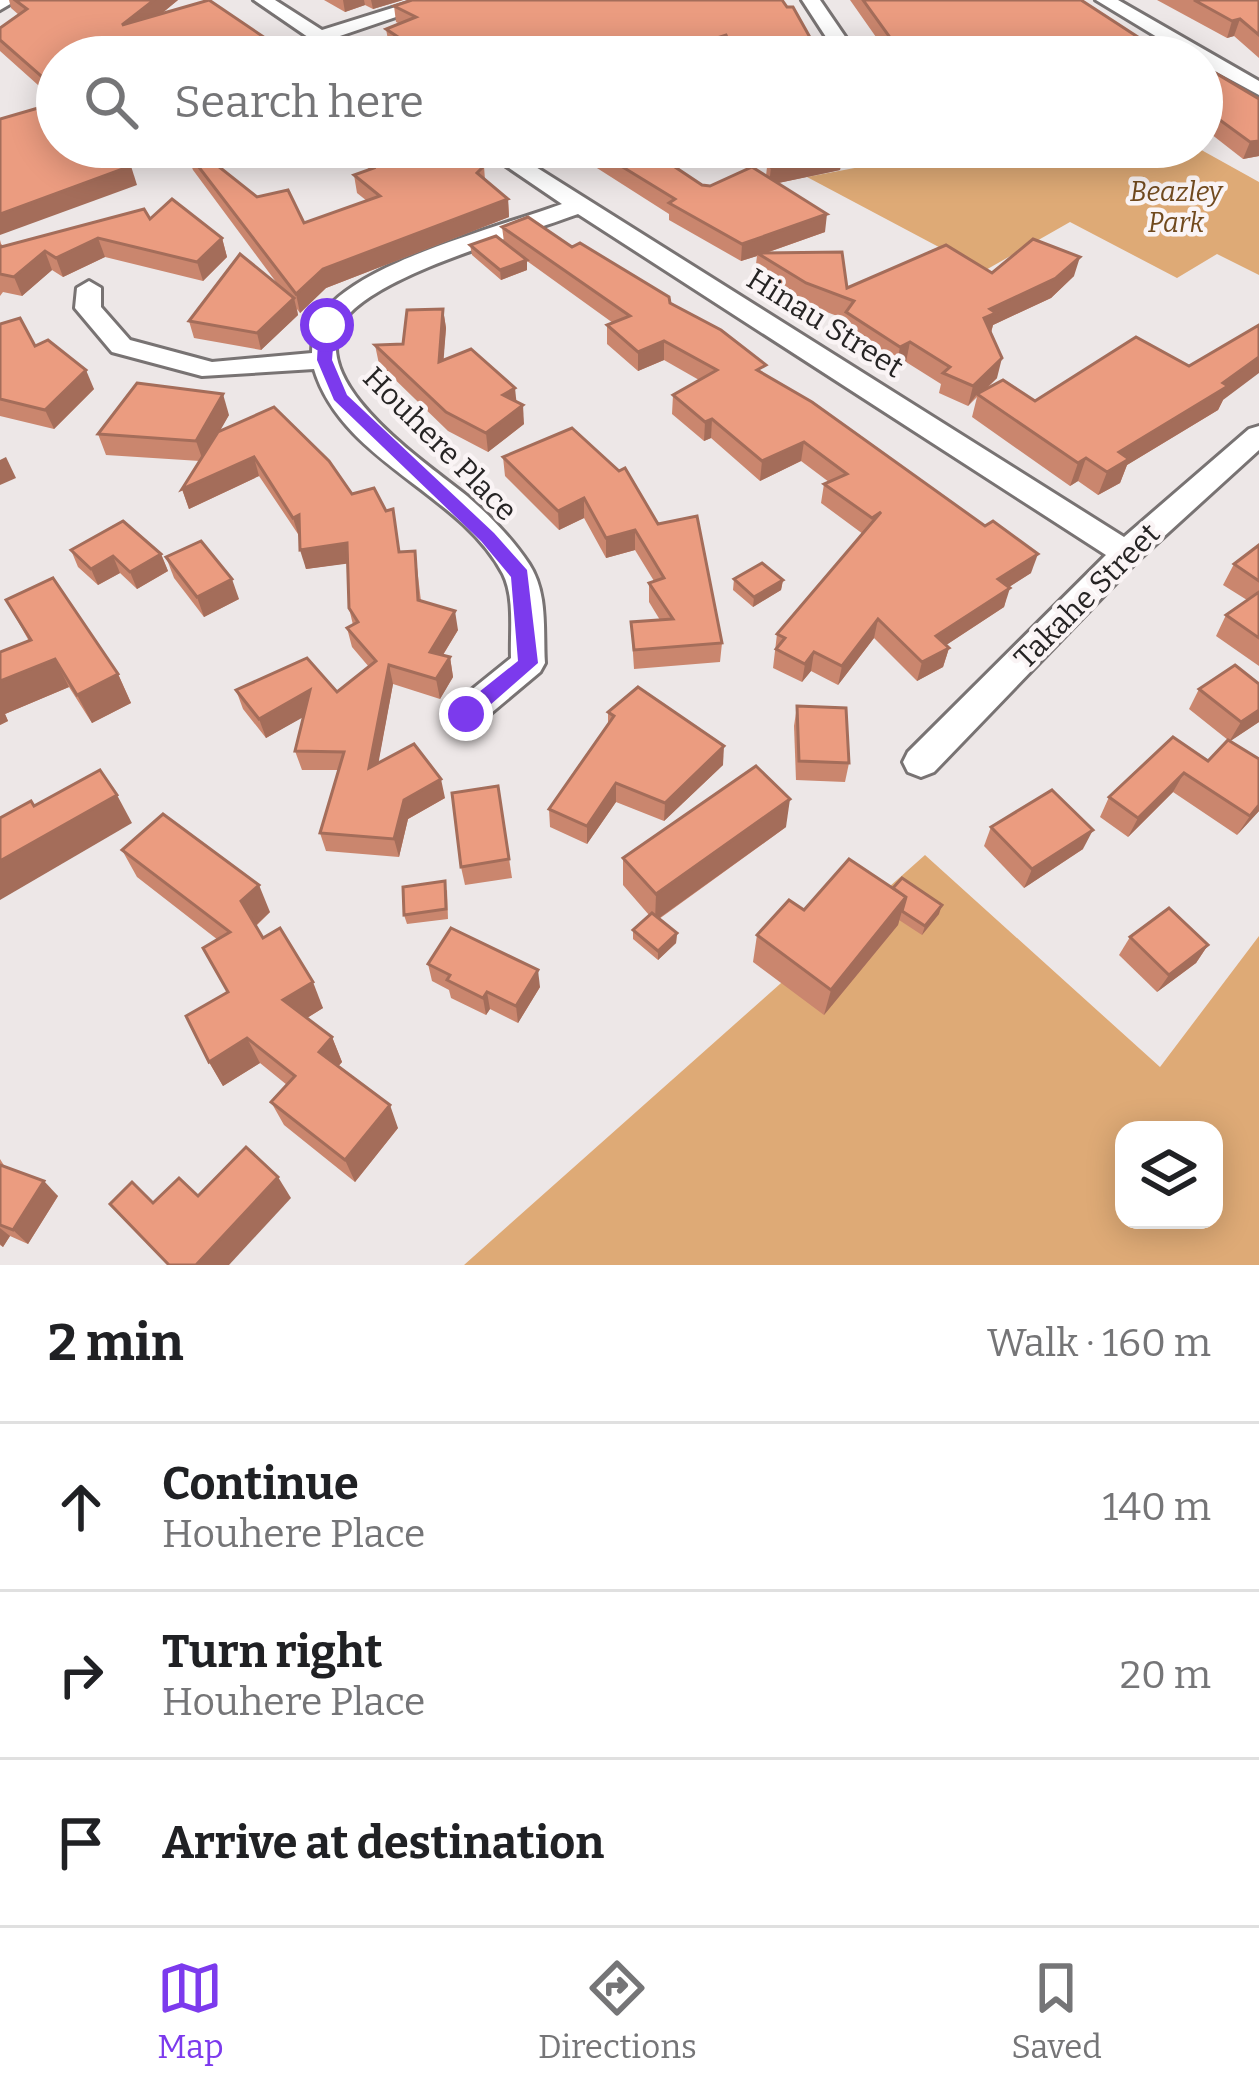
<!DOCTYPE html>
<meta charset="utf-8">
<style>
:root{--surface:#fff;--page:#f2f2f2;--text:#202124;--muted:#757577;--line:#e0e0e0;--accent:#7c3aed}
body{margin:0;font-family:Bitter,serif;background:var(--page);color:var(--text)}
.controls{position:absolute;right:36px;bottom:36px;display:grid;overflow:hidden;border-radius:24px;box-shadow:0 6px 30px #0003}
.controls button{width:108px;height:108px;display:grid;place-items:center;padding:0;border:0;border-bottom:3px solid var(--line);background:var(--surface);color:var(--text);font:60px sans-serif}
.stop{position:absolute;width:36px;height:36px;margin:-27px;border:9px solid #7c3aed;border-radius:50%;background:#fff}
.stop.end{background:#7c3aed;border-color:#fff;box-shadow:0 3px 12px #0008}
.list{margin:0;padding:0;list-style:none}
h2{display:flex;justify-content:space-between;align-items:center;height:156px;margin:0;padding:0 48px;font-size:51px}
h2 small{font-size:39px;font-weight:400;color:var(--muted)}
.list li{display:grid;grid-template-columns:78px 1fr auto;gap:36px;align-items:center;box-sizing:border-box;height:168px;padding:0 48px;border-top:3px solid var(--line)}
.list b{display:block;font-size:45px;white-space:nowrap}
.list p{margin:0;font-size:39px;white-space:nowrap;color:var(--muted)}
.list em{font-size:39px;font-style:normal;color:var(--muted)}
.icon{flex:none;width:66px;height:66px;fill:none;stroke:currentColor;stroke-width:2;stroke-linecap:round;stroke-linejoin:round}
.map{position:relative;flex:none;width:1259px;height:1265px;overflow:hidden}
.search{position:absolute;background:var(--surface);box-shadow:0 6px 30px #0003;left:36px;right:36px;top:36px;height:132px;display:flex;align-items:center;gap:30px;box-sizing:border-box;padding:0 42px;border-radius:66px;color:var(--muted);font-size:45px}
.sheet{height:660px;background:var(--surface)}
nav{display:flex;justify-content:space-around;align-items:center;box-sizing:border-box;height:168px;border-top:3px solid var(--line);background:var(--surface);font-size:33px;color:var(--muted)}
nav a{display:grid;justify-items:center;gap:6px}
nav .on{color:var(--accent)}
.map>svg:first-child{display:block}
.green{fill:#deaa76;fill-rule:evenodd}
.lines{fill:none;stroke-linecap:round;stroke-linejoin:round}
.minor-casing{stroke:#787373;stroke-width:6}
.secondary-casing{stroke:#787373;stroke-width:6}
.minor{fill:#fff;fill-rule:evenodd}
.secondary{fill:#fff;fill-rule:evenodd}
.wall{fill:#ca866e}
.shaded-wall{fill:#a46d5a}
.building{fill:#eb9c80;stroke:#a46d5a;stroke-width:3}
.route{fill:#7c3aed}
.labels{text-anchor:middle;dominant-baseline:central;stroke-width:9;stroke-linejoin:round;paint-order:stroke}
.far-park-label{font-size:27px;font-style:italic;fill:#714a1e;stroke:#faf4f5}
.street-label{font-size:30px;fill:#262424;stroke:#faf4f5}
</style>
<div class="map">
<svg width="1259" height="1265" viewBox="0 0 1259 1265">
<rect width="100%" height="100%" fill="#ede7e7"/>
<!-- green -->
<g class="green">
<path d="M900,147h296l63,35v93l-42,-21 -40,24 -107,-56 -86,49 -177,-94 90,-17z"/>
<path d="M925,855l235,212 99,-131v329h-795zM1124,1130h90v90h-90z"/>
</g>
<g class="lines">
<defs>
<g id="minor">
<path d="M254,0h21l47,30 96,-30h28l-112,38 26,19h-23z"/>
<path d="M802,0h18l39,57h-20z"/>
<path d="M1096,0h22l141,81v14l-57,-31v-7h-12z"/>
<path d="M478,147h26l620,390 125,-108 10,-3v24l-122,111 -203,211 -13,5 -13,-5 -5,-10 5,-10 198,-197 -528,-341c-59,22 -186,56 -228,99 -58,62 78,151 117,183 23,20 45,42 62,68 19,29 14,66 16,99l-5,9 -62,52 -12,4 -12,-4 -5,-10 5,-10 57,-46c-1,-26 4,-60 -8,-84 -43,-82 -161,-112 -189,-205l-112,7 -90,-24 -37,-44 2,-20 12,-7 12,7v19l29,33 82,22 100,-9c0,-19 6,-36 20,-50 47,-46 167,-76 230,-99z"/>
</g>
<path id="secondary" d="M0,0h17l-17,10z"/>
</defs>
<!-- minor casing -->
<use href="#minor" class="minor-casing"/>
<!-- secondary casing -->
<use href="#secondary" class="secondary-casing"/>
<!-- minor -->
<use href="#minor" class="minor"/>
<!-- secondary -->
<use href="#secondary" class="secondary"/>
</g>
<!-- wall -->
<g class="wall">
<path d="M9,0h169l-17,14 136,36 -240,7v45l-57,-51v-23l19,-13 -8,-7z"/>
<path d="M324,0h79l-30,9 -8,-4 -20,7z"/>
<path d="M782,0l39,57h-94l-2,-6 -19,6h-300l-17,-12 -3,-16 14,-5 -4,-2 -2,-16z"/>
<path d="M850,0h231l60,39 47,18h-298z"/>
<path d="M1157,0h102v58l-25,-22 -7,2z"/>
<path d="M1202,65l57,91 -16,3 -41,-32z"/>
<path d="M175,147h60l-25,11 47,39 47,26 63,-22 -10,-8 -3,-18 15,-5 -12,-23h76l10,10 41,9 1,14 23,19 1,18 -183,71 -26,25 -3,-4 1,6 -37,35 -67,-12 -5,-17 90,-35 -86,-116 -2,-5h-2z"/>
<path d="M539,147h152l-30,11 41,27 8,1 56,-10 2,-18 24,-11h91l-2,13 -40,3 -1,7 -62,13 47,49 -59,21 81,35 145,-15 82,3 -23,22 -58,27 -2,8 6,45 -13,13 51,10 188,-1 -5,10 -91,55 -7,18 -22,12 -20,-14 -8,5 -98,-69 5,-20 -9,9 -29,-13 2,-9 -35,-22 -10,5 -53,-35 2,-13 -42,-16 -48,-31 2,-16 -16,5 -72,-41v-6l-94,-60 -12,6z"/>
<path d="M150,219l72,19 5,19 -24,24 -98,-24 -42,20 -11,-7 -30,26 -19,-4 -3,4v-56l2,7z"/>
<path d="M502,227l70,20 98,56 361,270 -22,14 -5,20 -58,38 3,3 -6,19 -26,14 -43,-43 -36,47 -27,-14 -9,11 -29,-14 4,-34 86,-100 -42,-31 3,-19 5,-2 -28,-21 -41,20 -49,-43 -7,3 -32,-27 1,-19 26,-15 -35,-20 -26,11 -31,-27v-19l6,-2 -86,-62v9l-26,10 -29,-25 -2,-10 34,-3z"/>
<path d="M443,309l3,19 -3,32 73,42 8,22 -36,28 -40,-21 -69,-67 -4,-19 28,-1z"/>
<path d="M0,324l35,22 59,43 -40,40 -54,-13z"/>
<path d="M229,415l-10,16 133,63 48,58 15,-1 6,50 37,29 -15,25 7,2 3,20 -13,22 -47,-15 -15,79 67,35 -37,21 -9,38 -73,-6 -6,-18 19,-63h-37l-7,-19 9,-35 -38,22 -23,-29 -7,-19 101,2 32,-25 -17,-20 -5,-19 6,-3 -4,-17 -1,-45 -42,6 -6,-32 -41,-61 -70,33 -7,-20 18,-28 -94,-6 -8,-21z"/>
<path d="M572,428l150,215 -2,19 -86,7 -3,-47 29,-2 -11,-18v-19l5,-2 -19,-31 -29,8 -22,-40 -25,12 -54,-54 -2,-19z"/>
<path d="M1259,545v121l-43,-30 10,-21 21,-15 -24,-15 11,-21z"/>
<path d="M71,550l90,4 7,17 -31,18 -17,-16 -22,12 -20,-18z"/>
<path d="M166,557l73,42 -35,18 -30,-39z"/>
<path d="M734,579l49,1 -2,10 -28,17 -20,-17z"/>
<path d="M6,600l112,74 13,29 -39,20 -23,-36 -64,27 3,7 -8,4 29,-84z"/>
<path d="M1259,684v38l-29,19 29,18v52l-22,24 -64,-43 -45,45 -28,-20 9,-20 99,-36 20,-21 -39,-31 10,-20z"/>
<path d="M797,706l52,57 -4,19 -49,-2 -2,-54z"/>
<path d="M608,712l115,53 -59,56 -48,-19 -29,42 -37,-17 -1,-18 59,-84z"/>
<path d="M498,786l14,92 -47,7 -4,-18z"/>
<path d="M786,827l-127,92 18,14 -1,10 -18,17 -25,-21v-9l16,-15 -26,-30v-27z"/>
<path d="M991,827l92,22 -59,39 -40,-42z"/>
<path d="M122,850l148,62 -14,14 7,12 60,70 -16,10 25,19 10,25 -4,4 60,62 -43,54 -71,-57 -13,-23 16,-17 -27,-22 -37,23 -14,-24 18,-69 -9,-53 -81,-63z"/>
<path d="M893,888l46,26 -17,21 -23,-15 -1,5 -74,90 -71,-53 4,-27 47,-25z"/>
<path d="M447,890l1,29 -41,5 -3,-9z"/>
<path d="M1130,937l78,8 -12,18 -39,29 -38,-37z"/>
<path d="M428,964l112,23 -22,36 -28,-14 -4,6 -35,-17 -2,-8 -17,-9z"/>
<path d="M0,1159l5,8 53,29 -30,48 -18,-8 -7,11 -3,-2z"/>
</g>
<!-- shaded-wall -->
<g class="shaded-wall">
<path d="M154,0h24l-51,42 -5,-17z"/>
<path d="M343,0h21l1,5 -20,7z"/>
<path d="M371,0h32l-30,9z"/>
<path d="M1240,19l-6,17 -7,2 5,-17z"/>
<path d="M726,35l-1,16 -19,6h-49z"/>
<path d="M1259,141v15l-16,3 7,-17z"/>
<path d="M235,147l-39,16 -8,-10 3,12h-2l-5,-17z"/>
<path d="M562,147h13v7l-12,6z"/>
<path d="M645,147h46l-47,17z"/>
<path d="M843,153l-3,17 -71,15 2,-18z"/>
<path d="M131,166l6,19 -137,50v-21z"/>
<path d="M508,199l1,18 -183,71 -26,25 -4,-19 27,-25z"/>
<path d="M827,214l-2,18 -65,23 -3,-2v3l-16,5 1,-17z"/>
<path d="M98,238l7,19 -42,20 -7,-19z"/>
<path d="M222,238l5,19 -24,24 -6,-19z"/>
<path d="M45,251l7,19 -30,26 -8,-19z"/>
<path d="M1080,257l-6,19 -23,22 -58,27 -2,7 -7,-14 6,-9z"/>
<path d="M527,260v10l-26,10 -1,-10z"/>
<path d="M294,298l4,17 -37,35 -4,-17z"/>
<path d="M443,309l3,19 -4,53 -3,-19z"/>
<path d="M664,341v19l-26,11v-19z"/>
<path d="M910,342l-4,20 -10,5 4,-20z"/>
<path d="M1259,357v16l-36,27 -5,10 -91,55 -7,18 -22,12 9,-23 12,-20z"/>
<path d="M1002,358l-5,20 -18,17 -2,-1 -9,12 5,-20z"/>
<path d="M86,370l8,19 -40,40 -9,-19z"/>
<path d="M515,388l2,19 -14,-12z"/>
<path d="M223,394l6,21 -26,46 -7,-20z"/>
<path d="M523,405l1,19 -36,28 -2,-19z"/>
<path d="M712,419l-1,19 -7,3 1,-19z"/>
<path d="M804,442l-3,19 -41,20 2,-20z"/>
<path d="M6,457l10,21 -16,7v-25z"/>
<path d="M254,457l5,19 -70,33 -7,-20z"/>
<path d="M1086,458l-8,23 -8,5 8,-23z"/>
<path d="M584,498v20l-25,12 -1,-19z"/>
<path d="M299,515l5,20 -5,2 -6,-19z"/>
<path d="M635,530v20l-29,8v-20z"/>
<path d="M347,543l5,20 -46,6 -6,-19z"/>
<path d="M161,554l7,17 -31,18 -7,-17z"/>
<path d="M1038,554l-7,19 -39,25 6,-19z"/>
<path d="M113,556l7,17 -22,12 -7,-16z"/>
<path d="M232,579l7,20 -35,18 -7,-20z"/>
<path d="M783,580l-2,10 -28,17 1,-10z"/>
<path d="M1010,588l-6,19 -73,48 5,-19z"/>
<path d="M455,611l3,19 -25,41 -3,-19z"/>
<path d="M878,619l-4,19 -36,47 4,-19z"/>
<path d="M949,648l-6,19 -26,14 5,-19z"/>
<path d="M814,652l-3,19 -9,11 3,-18z"/>
<path d="M450,657l3,20 -13,22 -4,-20z"/>
<path d="M55,659l14,28 -64,27 3,7 -8,4v-44z"/>
<path d="M389,665l4,19 -19,103 -5,-19z"/>
<path d="M118,674l13,29 -39,20 -15,-28z"/>
<path d="M310,690l6,20 -50,28 -7,-19z"/>
<path d="M1259,710v12l-30,20 12,-20z"/>
<path d="M724,746l-1,19 -59,56 1,-18z"/>
<path d="M1184,773l-11,19 -45,45 10,-19z"/>
<path d="M441,779l4,19 -37,21 -9,38 -5,-18 10,-39z"/>
<path d="M616,783v19l-29,42v-18z"/>
<path d="M117,795l15,28 -132,77v-39z"/>
<path d="M790,799l-4,28 -131,94 1,-27z"/>
<path d="M1259,805v6l-22,24 13,-19z"/>
<path d="M1093,830l-10,19 -59,39 8,-19z"/>
<path d="M259,885l11,27 -17,16 -12,-27z"/>
<path d="M906,897l-8,28 -74,90 7,-25z"/>
<path d="M942,905l-3,9 -17,21 3,-9z"/>
<path d="M677,933l-1,10 -18,17v-9z"/>
<path d="M1208,945l-12,18 -39,29 12,-17z"/>
<path d="M538,970l2,17 -22,36 -2,-17z"/>
<path d="M313,982l10,26 -29,18 -11,-26z"/>
<path d="M487,992l3,17 -4,6 -3,-17z"/>
<path d="M332,1037l10,25 -12,14 -11,-24z"/>
<path d="M247,1038l13,25 -37,23 -14,-24z"/>
<path d="M390,1105l8,23 -43,54 -10,-22z"/>
<path d="M278,1177l13,21 -62,67h-33z"/>
<path d="M44,1181l14,15 -30,48 -15,-14z"/>
<path d="M0,1228l10,8 -7,11 -3,-3z"/>
</g>
<!-- building -->
<g class="building">
<path d="M15,0h139l-32,25 87,-25 68,46 8,-3 21,14h-249v33l-57,-50v-12l27,-19z"/>
<path d="M412,0h370l5,7h6l28,50h-85l-10,-22 -69,22h-229l-42,-28 30,-12 -22,-11z"/>
<path d="M863,0h218l60,39 21,2 26,16h-284z"/>
<path d="M1194,0h65v35l-19,-16 -8,2z"/>
<path d="M1202,65l57,34v42l-9,1 -48,-35z"/>
<path d="M52,104l5,4v39h49l25,19 -131,48v-95z"/>
<path d="M194,147l63,50 31,-7 16,33 76,-27 -26,-21 20,-7 -11,-21h70l10,10 41,9 -7,7 31,26 -185,70 -27,25 -108,-141z"/>
<path d="M590,147h55l57,38 8,1 42,-19 75,47 -85,30 -73,-41 6,-4z"/>
<path d="M792,147h47l4,6 -72,14 -3,-9z"/>
<path d="M172,199l50,39 -25,24 -99,-24 -42,20 -11,-7 -31,26 -14,-3v-29l1,2 143,-38 6,10z"/>
<path d="M528,217l44,30 8,-4 89,54 1,6 51,27 45,35 -9,5 55,32 173,124 8,-5 45,33 -40,25 12,9 -74,48 13,12 -27,14 -44,-43 -36,47 -28,-14 -9,12 -29,-15 9,-11 -8,-4 104,-122 -9,6 -48,-34 23,-10 -43,-32 -42,19 -50,-42 -7,3 -32,-27 44,-25 -53,-29 -26,11 -31,-27 23,-9 -128,-89z"/>
<path d="M496,236l31,24 -27,10 -30,-25z"/>
<path d="M1033,239l47,18 -24,21 -66,31 6,4 -12,5 18,40 -29,28 -30,-13 7,-6 -40,-25 -10,5 -54,-35 8,-11 -48,-18 -49,-30 85,-1 5,36 99,-43 46,28z"/>
<path d="M240,254l54,44 -37,35 -68,-12z"/>
<path d="M443,309l-4,53 32,-13 44,39 -12,7 20,10 -37,28 -40,-21 -71,-67 28,-1 4,-34z"/>
<path d="M20,318l15,28 13,-6 38,30 -41,40 -45,-11v-75z"/>
<path d="M1259,325v32l-36,26 5,3 -109,66 10,7 -22,13 -21,-14 -8,5 -101,-69 26,-14 32,21 101,-64 53,29z"/>
<path d="M137,383l86,11 -27,47 -98,-7z"/>
<path d="M274,407l55,54 23,33 22,-6 12,23 7,-2 6,43 16,-1 3,49 37,11 -25,41 20,5 -14,22 -47,-14 -20,103 45,-24 27,35 -37,21 -10,39 -74,-6 24,-81 -49,-1 15,-61 -51,29 -23,-29 71,-32 30,34 39,-31 -29,-33 11,-6 -9,-14 -2,-65 -47,7 -1,-35 -6,3 -39,-61 -72,32 36,-57z"/>
<path d="M572,428l47,43 6,-3 33,56 39,-8 25,127 -88,7 -3,-28 42,-3 -24,-36 15,-5 -29,-48 -29,8 -22,-40 -26,13 -55,-54z"/>
<path d="M123,521l38,33 -31,18 -17,-16 -22,13 -20,-19z"/>
<path d="M201,541l31,38 -35,18 -31,-40z"/>
<path d="M1259,545v36l-25,-17z"/>
<path d="M762,563l21,17 -29,17 -20,-18z"/>
<path d="M53,578l65,96 -41,21 -22,-36 -55,22v-29l31,-12 -25,-40z"/>
<path d="M1259,592v46l-33,-23z"/>
<path d="M1235,665l24,19v26l-18,12 -42,-33z"/>
<path d="M638,687l86,59 -59,57 -49,-20 -29,43 -38,-17 65,-93 -6,-4z"/>
<path d="M797,706l49,2 3,55 -50,-2z"/>
<path d="M1173,737l35,24 20,-21 31,19v46l-9,11 -66,-43 -46,45 -29,-21z"/>
<path d="M756,766l34,33 -134,95 -33,-36z"/>
<path d="M100,770l17,25 -117,66v-43l31,-17 3,5z"/>
<path d="M498,786l11,73 -48,8 -9,-74z"/>
<path d="M1052,790l41,40 -61,39 -41,-42z"/>
<path d="M163,814l96,71 -18,16 22,37 17,-10 33,54 -30,18 49,37 -13,15 71,53 -45,55 -74,-58 24,-26 -48,-38 -38,24 -23,-46 42,-24 -25,-44 27,-16 -108,-82z"/>
<path d="M849,859l57,38 -75,93 -74,-55 32,-35 15,10z"/>
<path d="M902,878l40,27 -17,21 -23,-15 4,-14 -13,-9z"/>
<path d="M445,881l1,28 -42,6 -1,-28z"/>
<path d="M1169,908l39,37 -39,30 -39,-38z"/>
<path d="M652,913l25,20 -19,18 -25,-21z"/>
<path d="M451,928l87,42 -22,36 -29,-14 -4,6 -36,-18 3,-5 -22,-11z"/>
<path d="M246,1147l32,30 -82,88h-27l-59,-61 22,-22 21,21 26,-25 19,18z"/>
<path d="M0,1165l44,16 -31,49 -13,-5z"/>
</g>
<!-- route -->
<path class="route" d="M327,320l8,5 -3,35 15,35 147,138 33,37 11,93 -65,57h-14v-12l59,-47 -7,-84 -30,-36 -147,-141 -17,-40 2,-35z"/>
<g class="labels">
<!-- far-park labels -->
<g class="far-park-label">
<text x="1176" y="192">Beazley<tspan x="1176" dy="31">Park</tspan></text>
</g>
<!-- street labels -->
<g class="street-label">
<text transform="translate(825 323) rotate(32)">Hinau Street</text>
<text transform="translate(440 444) rotate(45)">Houhere Place</text>
<text transform="translate(1087 596) rotate(-45)">Takahe Street</text>
</g>
</g>
</svg>
<div class="controls">
<button><svg class="icon" aria-label="layers" viewBox="0 0 24 24"><path d="M12 4l9 5-9 5-9-5zM3 14l9 5 9-5"/></svg></button>
</div>
<div class="stop" style="left:327px;top:325px"></div>
<div class="stop end" style="left:466px;top:714px"></div>
<div class="search"><svg class="icon" aria-label="search" viewBox="0 0 24 24"><circle cx="10" cy="10" r="6"/><path d="M15 15l6 6"/></svg>Search here</div>
</div>
<section class="sheet">
<h2>2 min<small>Walk · 160 m</small></h2>
<ul class="list">
<li><svg class="icon" aria-label="ahead" viewBox="0 0 24 24"><path d="M12 20V5M6 11l6-6 6 6"/></svg><div><b>Continue</b><p>Houhere Place</p></div><em>140 m</em></li>
<li><svg class="icon" aria-label="right" viewBox="0 0 24 24"><path d="M7 20v-9h11M14 6l5 5-5 5"/></svg><div><b>Turn right</b><p>Houhere Place</p></div><em>20 m</em></li>
<li><svg class="icon" aria-label="arrive" viewBox="0 0 24 24"><path d="M6 21V4h12l-3 4 3 4H6"/></svg><div><b>Arrive at destination</b></div></li>
</ul>
</section>
<nav>
<a class="on"><svg class="icon" aria-label="map" viewBox="0 0 24 24"><path d="M3 6l6-2 6 2 6-2v14l-6 2-6-2-6 2zM9 4v14M15 6v14"/></svg>Map</a>
<a><svg class="icon" aria-label="directions" viewBox="0 0 24 24"><path d="M12 3l9 9-9 9-9-9zM9 14v-3h6M13 9l2 2-2 2"/></svg>Directions</a>
<a><svg class="icon" aria-label="saved" viewBox="0 0 24 24"><path d="M7 4h10v16l-5-4-5 4z"/></svg>Saved</a>
</nav>
